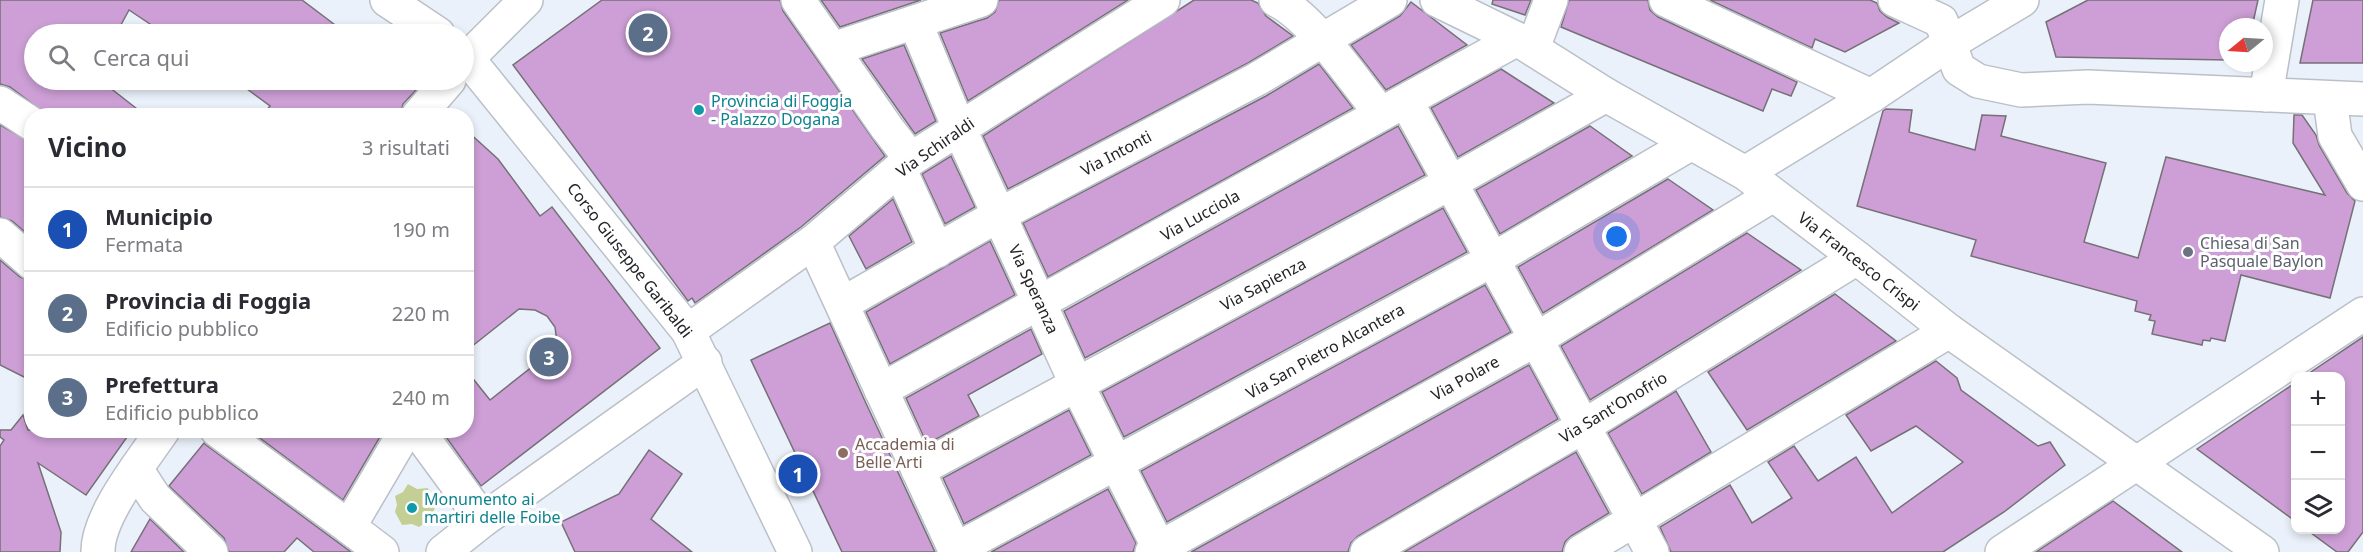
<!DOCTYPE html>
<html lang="it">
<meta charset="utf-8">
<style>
:root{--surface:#fff;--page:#f2f2f3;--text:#2b2b33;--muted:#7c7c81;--line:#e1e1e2;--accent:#b32802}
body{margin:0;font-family:"Noto Sans",sans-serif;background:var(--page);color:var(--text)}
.controls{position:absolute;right:18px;bottom:18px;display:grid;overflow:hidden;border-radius:12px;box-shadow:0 3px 9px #0003}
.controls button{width:54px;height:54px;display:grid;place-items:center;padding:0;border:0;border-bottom:2px solid var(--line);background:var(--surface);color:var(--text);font:30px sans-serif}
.compass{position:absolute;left:2219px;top:18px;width:54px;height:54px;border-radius:50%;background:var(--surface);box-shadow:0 3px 9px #0003;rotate:252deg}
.you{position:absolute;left:1617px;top:237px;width:21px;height:21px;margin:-15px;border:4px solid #fff;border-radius:50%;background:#1a73e8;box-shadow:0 0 0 9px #1a73e833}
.badge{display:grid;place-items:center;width:39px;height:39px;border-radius:50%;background:var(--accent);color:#fff;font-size:20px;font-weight:700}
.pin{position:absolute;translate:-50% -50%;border:3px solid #fff;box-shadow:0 2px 6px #0006}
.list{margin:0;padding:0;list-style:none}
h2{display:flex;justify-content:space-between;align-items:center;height:78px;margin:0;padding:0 24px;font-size:26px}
h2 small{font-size:20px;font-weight:400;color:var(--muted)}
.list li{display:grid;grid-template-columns:39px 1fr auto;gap:18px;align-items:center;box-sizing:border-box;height:84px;padding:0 24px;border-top:2px solid var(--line)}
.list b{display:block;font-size:22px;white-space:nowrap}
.list p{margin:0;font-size:20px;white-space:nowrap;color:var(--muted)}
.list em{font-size:20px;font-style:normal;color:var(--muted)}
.icon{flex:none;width:33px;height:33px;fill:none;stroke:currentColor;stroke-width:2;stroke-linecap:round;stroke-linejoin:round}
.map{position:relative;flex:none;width:2363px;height:552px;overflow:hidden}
.search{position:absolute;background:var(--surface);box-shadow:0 3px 9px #0003;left:24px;top:24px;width:450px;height:66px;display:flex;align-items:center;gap:15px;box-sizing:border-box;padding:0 21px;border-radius:33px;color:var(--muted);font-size:22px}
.panel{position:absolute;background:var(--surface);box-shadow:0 3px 9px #0003;left:24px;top:108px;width:450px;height:330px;border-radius:24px}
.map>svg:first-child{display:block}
.green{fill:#c4cf96}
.building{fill:#cd9fd6;stroke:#767077;stroke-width:1.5}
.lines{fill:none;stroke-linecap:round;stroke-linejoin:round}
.minor-casing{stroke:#bbc0c8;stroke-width:36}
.minor{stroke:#fff;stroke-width:33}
.culture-dot{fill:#0f9aa8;stroke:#fefefe;stroke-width:2}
.worship-dot{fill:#6b7280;stroke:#fefefe;stroke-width:2}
.education-dot{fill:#8d6e63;stroke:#fefefe;stroke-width:2}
.labels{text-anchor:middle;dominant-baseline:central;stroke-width:6;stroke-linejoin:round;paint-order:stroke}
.culture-label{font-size:16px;fill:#0d838f;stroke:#fefefe;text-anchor:start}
.street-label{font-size:16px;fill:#212326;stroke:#fefefe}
.worship-label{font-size:16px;fill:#5b616d;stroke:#fefefe;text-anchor:start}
.education-label{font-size:16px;fill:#785e54;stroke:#fefefe;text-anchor:start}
</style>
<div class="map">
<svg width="2363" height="552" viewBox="0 0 2363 552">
<rect width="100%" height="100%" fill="#ebf1fa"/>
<!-- green -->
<path class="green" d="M408,484l9,5 11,-1 2,8 6,4 -3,17 -14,10 -7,-3 -10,1 -7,-13 2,-7 -2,-9 8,-4z"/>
<!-- building -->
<g class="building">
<path d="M0,0h302l45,34h-182l-36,-24 -13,24h-82v46h66l46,36h-97l-39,-29 -10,-3z"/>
<path d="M602,0h178l3,11 102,145 -84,71 -106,76 -3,-5 -4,3 -175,-236z"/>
<path d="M821,0h100l-81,27z"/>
<path d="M999,0h129l-160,101 -28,-68 47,-15 8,-6z"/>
<path d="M1194,0h57l7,3 8,13 27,20 -45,27 -240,126 -25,-53z"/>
<path d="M1493,0h38l-6,15 -33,-11z"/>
<path d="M1569,0h79l2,10 8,7 139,65 -6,14 -19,-7 -9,22 -202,-84z"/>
<path d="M1710,0h160l7,3 3,8 7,6 12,6 -54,29 -30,-13 -3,9z"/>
<path d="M2088,0h170l-6,27h-24v33l-172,-3 -10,-35z"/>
<path d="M2313,0h50v63h-63z"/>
<path d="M1411,2l56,43 -81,45 -35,-45 49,-29z"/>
<path d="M904,45l32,76 -21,13 -53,-75z"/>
<path d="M1319,64l34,44 -305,169 -25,-54 243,-127z"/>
<path d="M1501,69l53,34 -96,54 -27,-49z"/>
<path d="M235,80h168l13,10 -13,14 -3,12h-138l8,-10z"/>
<path d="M1886,109l26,1 -3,22 66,18 7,-35 24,1 -5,20 105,27 -22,79 54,16 28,-101 159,38 -32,-52 1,-28h8l14,20 3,10 28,48 8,8 -25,97 -89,-23 -16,66 -14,-3 -1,3 -7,-1 -1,5 -50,-11 3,-13 -6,-1 2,-5 -16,-4 2,-10 -166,-45 5,-16 -119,-34 26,-95z"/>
<path d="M0,125l32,18v95l-20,-17 -12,-4z"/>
<path d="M1398,126l27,49 -340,183 -21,-47z"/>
<path d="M1590,126l42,30 -132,78 -24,-44z"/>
<path d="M466,130l32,29 42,57 12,-9 108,141 -179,138 -40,-56h25v-60l24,30 66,-52v-13l-1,-8 -8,-11 -12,-6 -16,-1 -53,42z"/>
<path d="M951,156l24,51 -30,17 -23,-50z"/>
<path d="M1668,179l45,31 -170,103 -25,-46z"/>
<path d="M893,199l19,43 -46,27 -17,-33z"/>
<path d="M1443,208l24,44 -343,185 -22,-45z"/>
<path d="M1747,233l54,37 -211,130 -29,-54z"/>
<path d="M990,241l25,54 -125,69 -24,-52z"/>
<path d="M0,260l20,17 12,4v100l-32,-16z"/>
<path d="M1485,285l26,47 -344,190 -26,-51z"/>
<path d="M1835,294l61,47 -149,89 -39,-58z"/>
<path d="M830,323l34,76 71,153h-93l-91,-192z"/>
<path d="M1031,329l11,25 -74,41 11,21 -52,28 -21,-46z"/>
<path d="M2363,337v195l-15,20h-11l-30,-22h33v-154h-35z"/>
<path d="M1936,361l21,17 4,12 77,56 12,-4 15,23 -61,47 -61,40h-272l-11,-25 70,-42 22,38 40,-25 -24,-36 26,-16 24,35 38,-24 36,56 71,-51 -47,-36 -45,25 -25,-36z"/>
<path d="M1529,365l29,54 -200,117 -7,7 -3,9h-157z"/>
<path d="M2295,383v138l-98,-72z"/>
<path d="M1676,391l35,61 -69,42 -34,-61z"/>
<path d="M1069,410l22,45 -127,69 -21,-46z"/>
<path d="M23,415l5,15h104l-46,65 -48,-32 23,69 -1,20h-60v-106l4,-6 -4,-3v-7h11z"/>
<path d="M249,430h135l-41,70z"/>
<path d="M204,443l2,2 145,107h-37l-17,-14 -13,14h-55l-5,-14 -55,-52z"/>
<path d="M649,450l33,24 -31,45 41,33h-117l-14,-30 58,-28z"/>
<path d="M1576,452l33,61 -38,23 -6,6 -3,10h-158z"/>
<path d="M1108,489l28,54 -3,9h-142z"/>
<path d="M2113,501l69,51h-146z"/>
<path d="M150,519l34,33h-53z"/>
</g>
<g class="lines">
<defs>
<g id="minor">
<path d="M387,0l51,34"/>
<path d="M798,0l89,128 24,31"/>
<path d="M1276,0c36,17 79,82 105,114"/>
<path d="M1437,0l80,39 89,56 139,78 112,85 92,73 313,221"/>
<path d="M1666,0l205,96"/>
<path d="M1895,0l46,21 18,48 19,12 43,9 67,-3 275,12"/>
<path d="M915,22l44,106 118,257 84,167"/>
<path d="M1533,48l18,-48"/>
<path d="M833,49l148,-49"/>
<path d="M464,54l224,277 107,221"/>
<path d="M464,62l62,-62"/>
<path d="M2266,95l16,-95"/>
<path d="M2330,98l5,38 28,48"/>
<path d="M1406,101l246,451"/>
<path d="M0,103l32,21"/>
<path d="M418,116l31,-36"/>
<path d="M900,170l37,81"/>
<path d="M1745,173l126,-77 79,-53 72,-43"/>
<path d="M0,235l32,28"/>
<path d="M813,242l143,310"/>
<path d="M842,304l157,-89 258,-136 133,-79"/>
<path d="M688,331l125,-89 98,-83 252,-159"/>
<path d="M881,390l636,-351"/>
<path d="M217,430l132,97"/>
<path d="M417,430l66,90"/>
<path d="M136,469l19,29 56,54"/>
<path d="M918,470l532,-287 156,-88"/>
<path d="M955,550l537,-290 198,-116"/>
<path d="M98,552c-1,-36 45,-92 65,-122"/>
<path d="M382,552l-33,-25 57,-97"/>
<path d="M443,552l40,-32 222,-158"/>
<path d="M1152,552l383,-212 238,-145"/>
<path d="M1367,552l217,-126 273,-168"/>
<path d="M1581,552l368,-221"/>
<path d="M2002,552l361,-238"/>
</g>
</defs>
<!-- minor casing -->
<use href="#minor" class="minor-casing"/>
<!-- minor -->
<use href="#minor" class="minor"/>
</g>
<!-- markers -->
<g class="culture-dot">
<circle cx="699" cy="110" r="6"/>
<circle cx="412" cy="508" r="6"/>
</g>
<circle class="worship-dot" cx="2188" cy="252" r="6"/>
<circle class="education-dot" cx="843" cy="453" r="6"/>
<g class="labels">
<!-- culture labels -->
<g class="culture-label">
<text x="711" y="101">Provincia di Foggia<tspan x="711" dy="18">- Palazzo Dogana</tspan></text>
<text x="424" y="499">Monumento ai<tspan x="424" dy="18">martiri delle Foibe</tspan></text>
</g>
<!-- street labels -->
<g class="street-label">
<text transform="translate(935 147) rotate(-35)">Via Schiraldi</text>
<text transform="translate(1116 153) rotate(-28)">Via Intonti</text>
<text transform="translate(1200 215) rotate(-29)">Via Lucciola</text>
<text transform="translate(630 260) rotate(52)">Corso Giuseppe Garibaldi</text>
<text transform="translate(1859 261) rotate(38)">Via Francesco Crispi</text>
<text transform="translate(1263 284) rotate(-28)">Via Sapienza</text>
<text transform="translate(1034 289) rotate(65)">Via Speranza</text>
<text transform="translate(1325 351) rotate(-29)">Via San Pietro Alcantera</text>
<text transform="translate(1465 378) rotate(-29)">Via Polare</text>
<text transform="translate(1613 407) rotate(-31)">Via Sant'Onofrio</text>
</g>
<!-- worship labels -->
<g class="worship-label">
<text x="2200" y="243">Chiesa di San<tspan x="2200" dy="18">Pasquale Baylon</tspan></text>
</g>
<!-- education labels -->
<g class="education-label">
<text x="855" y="444">Accademia di<tspan x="855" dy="18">Belle Arti</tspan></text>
</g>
</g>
</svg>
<div class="controls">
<button>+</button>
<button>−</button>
<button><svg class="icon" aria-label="layers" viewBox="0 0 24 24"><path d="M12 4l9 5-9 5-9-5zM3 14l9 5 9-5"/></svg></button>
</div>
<svg class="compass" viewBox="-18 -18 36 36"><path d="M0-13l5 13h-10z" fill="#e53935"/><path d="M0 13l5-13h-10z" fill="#7c7c81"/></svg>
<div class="you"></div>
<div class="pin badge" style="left:798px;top:474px;background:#1a4fb4">1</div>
<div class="pin badge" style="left:648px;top:33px;background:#5c6f8a">2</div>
<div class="pin badge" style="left:549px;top:357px;background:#5c6f8a">3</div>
<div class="search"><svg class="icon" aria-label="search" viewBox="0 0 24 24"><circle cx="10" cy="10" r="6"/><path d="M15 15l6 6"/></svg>Cerca qui</div>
<section class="panel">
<h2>Vicino<small>3 risultati</small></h2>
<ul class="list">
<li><span class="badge" style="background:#1a4fb4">1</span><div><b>Municipio</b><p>Fermata</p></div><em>190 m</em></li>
<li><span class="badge" style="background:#5c6f8a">2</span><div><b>Provincia di Foggia</b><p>Edificio pubblico</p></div><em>220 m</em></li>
<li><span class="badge" style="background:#5c6f8a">3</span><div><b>Prefettura</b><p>Edificio pubblico</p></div><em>240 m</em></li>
</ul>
</section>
</div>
